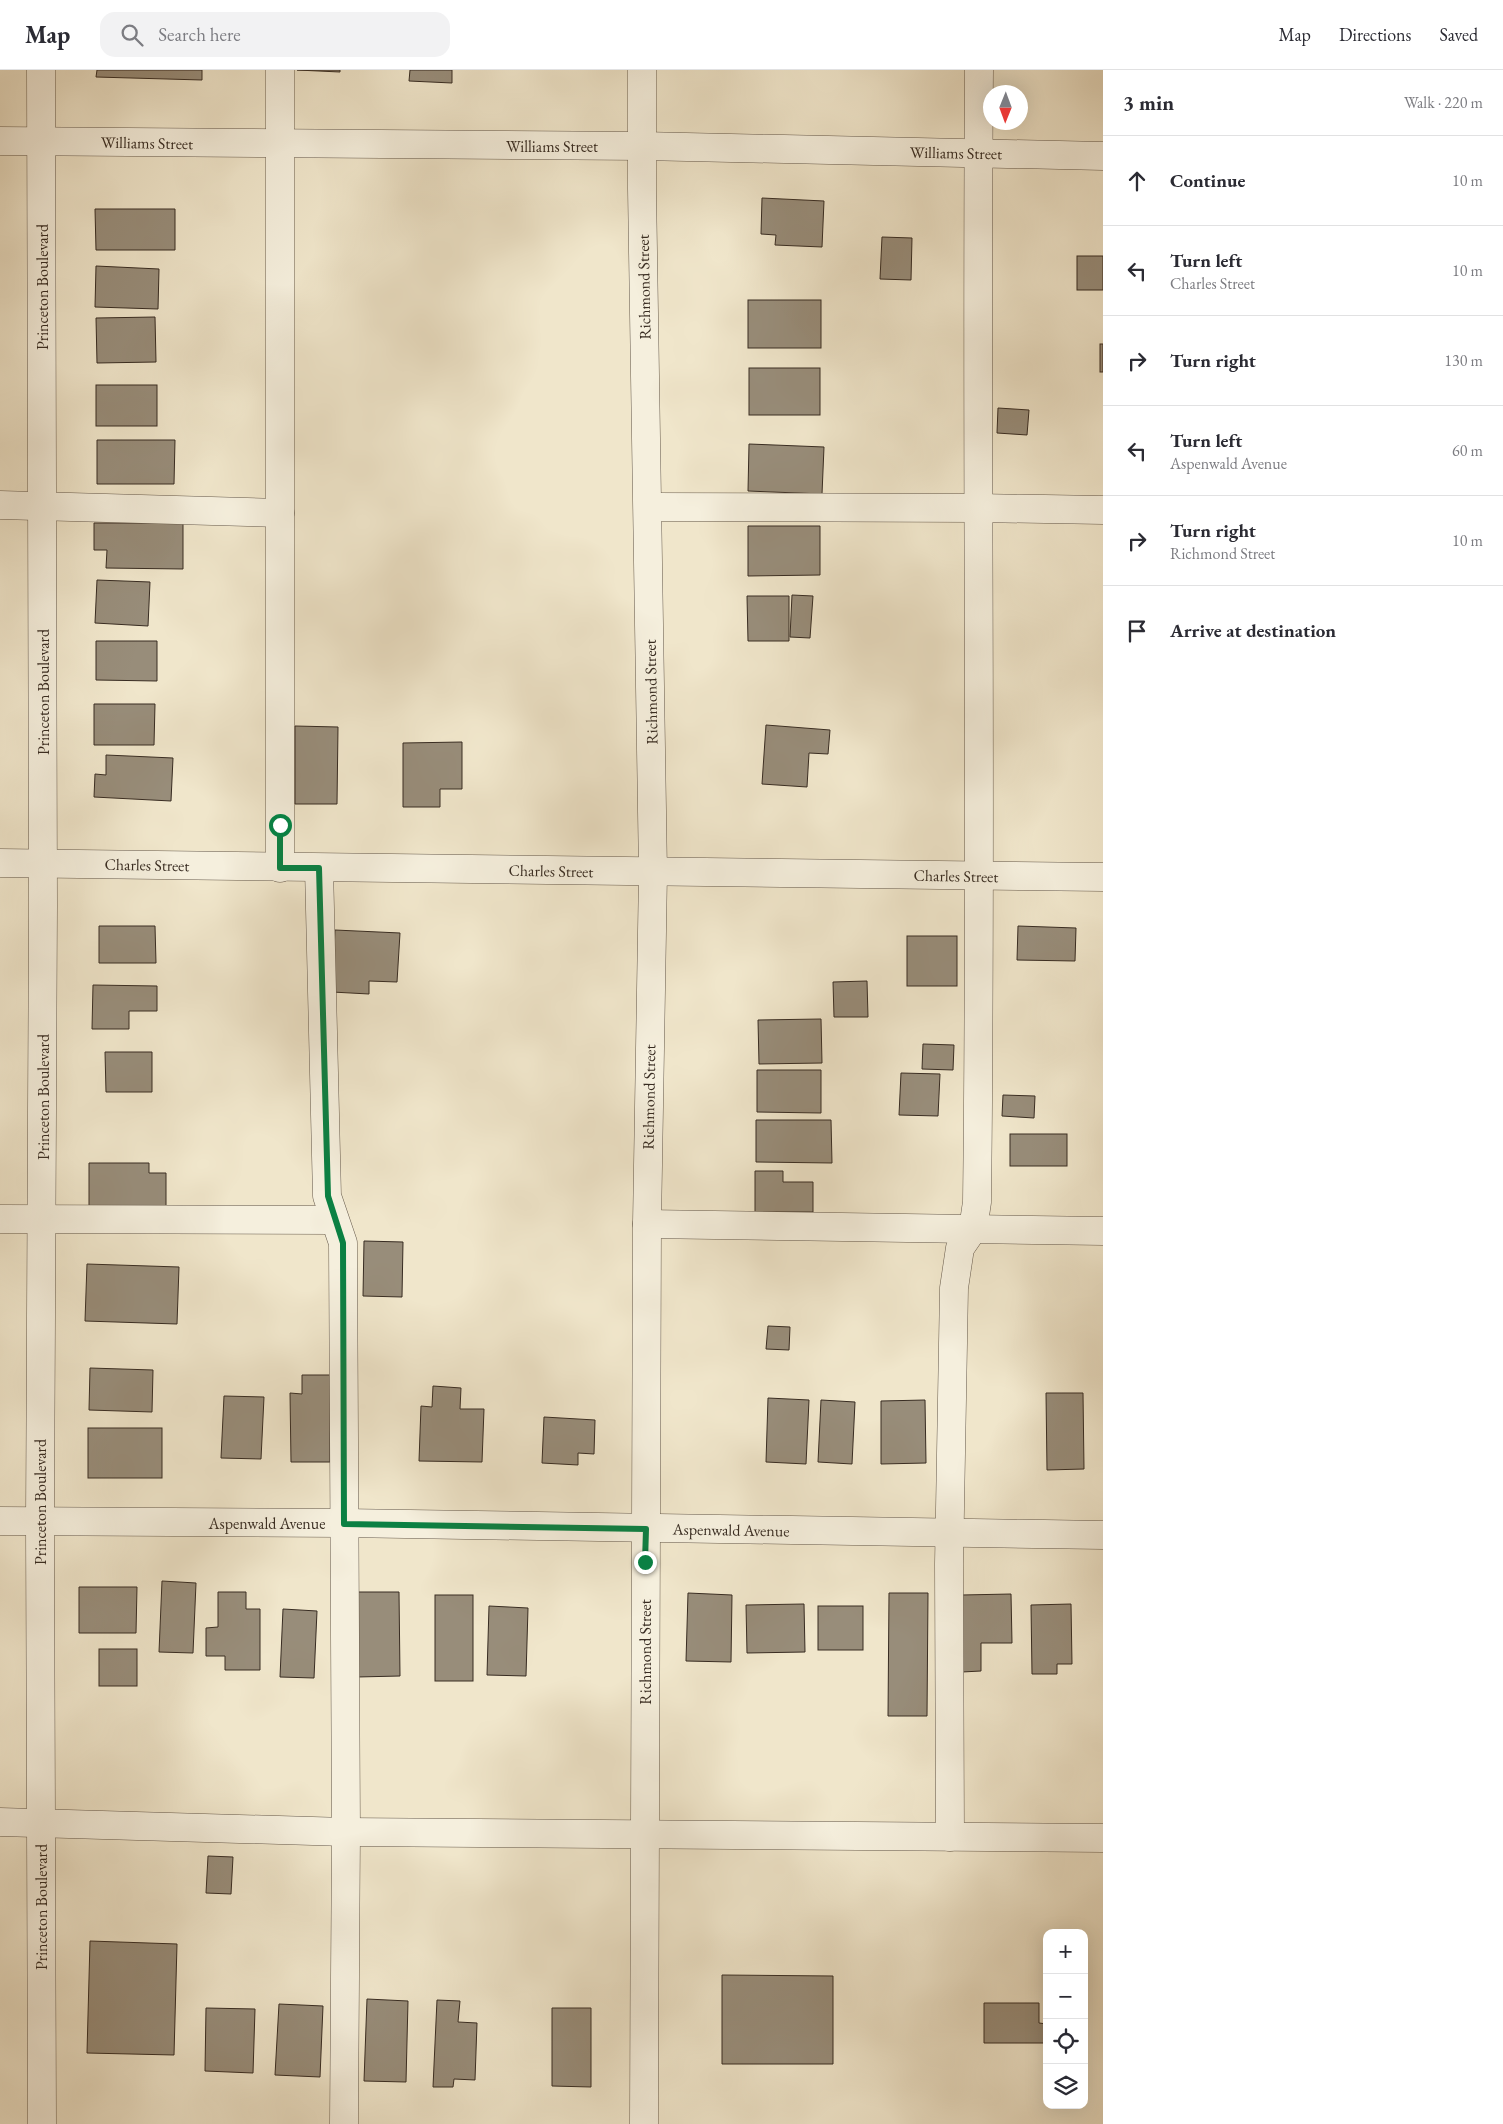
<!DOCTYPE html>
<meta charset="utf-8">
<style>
:root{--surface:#fff;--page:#f2f2f3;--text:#2b2b33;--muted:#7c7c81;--line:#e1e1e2}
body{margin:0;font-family:"EB Garamond",serif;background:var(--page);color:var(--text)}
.controls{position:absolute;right:15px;bottom:15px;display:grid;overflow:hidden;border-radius:10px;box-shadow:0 5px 20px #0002}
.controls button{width:45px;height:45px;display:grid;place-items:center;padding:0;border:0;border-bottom:1px solid var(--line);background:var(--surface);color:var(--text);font:25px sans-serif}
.compass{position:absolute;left:983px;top:15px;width:45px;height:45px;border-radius:50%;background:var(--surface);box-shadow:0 5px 20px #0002;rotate:181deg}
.stop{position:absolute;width:15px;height:15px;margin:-11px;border:4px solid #0b8043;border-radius:50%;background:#fff}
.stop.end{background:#0b8043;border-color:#fff;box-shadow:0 1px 5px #0008}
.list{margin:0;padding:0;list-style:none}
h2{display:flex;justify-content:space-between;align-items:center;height:65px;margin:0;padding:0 20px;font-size:21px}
h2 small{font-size:16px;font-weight:400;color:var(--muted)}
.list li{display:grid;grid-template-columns:32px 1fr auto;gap:15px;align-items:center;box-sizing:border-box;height:90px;padding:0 20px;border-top:1px solid var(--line)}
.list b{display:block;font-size:19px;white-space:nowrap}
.list p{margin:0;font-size:16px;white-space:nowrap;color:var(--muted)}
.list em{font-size:16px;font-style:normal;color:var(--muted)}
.icon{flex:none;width:28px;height:28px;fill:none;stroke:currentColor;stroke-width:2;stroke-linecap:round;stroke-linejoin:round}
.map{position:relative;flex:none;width:1103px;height:2054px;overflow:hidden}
header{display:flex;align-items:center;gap:30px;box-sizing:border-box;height:70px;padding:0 25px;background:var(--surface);border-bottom:1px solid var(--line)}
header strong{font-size:24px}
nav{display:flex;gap:28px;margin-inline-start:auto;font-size:18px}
.search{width:350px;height:45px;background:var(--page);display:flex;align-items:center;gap:12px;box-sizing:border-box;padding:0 18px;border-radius:15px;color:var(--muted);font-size:19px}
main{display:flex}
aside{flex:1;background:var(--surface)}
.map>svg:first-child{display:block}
.building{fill:#988d7a;stroke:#382c22}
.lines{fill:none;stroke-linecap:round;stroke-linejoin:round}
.minor-casing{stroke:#665a4c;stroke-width:29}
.minor{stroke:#f5efdd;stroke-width:28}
.route{stroke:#0b8043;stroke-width:6}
.labels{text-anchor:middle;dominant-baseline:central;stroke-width:4;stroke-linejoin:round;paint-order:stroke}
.street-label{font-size:16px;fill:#382c22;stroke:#f5efdd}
</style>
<header>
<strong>Map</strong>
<div class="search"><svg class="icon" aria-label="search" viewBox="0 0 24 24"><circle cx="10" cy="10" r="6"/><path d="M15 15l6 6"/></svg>Search here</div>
<nav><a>Map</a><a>Directions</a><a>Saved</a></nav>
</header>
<main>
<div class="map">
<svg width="1103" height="2054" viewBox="0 0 1103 2054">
<rect width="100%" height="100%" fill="#f0e6cb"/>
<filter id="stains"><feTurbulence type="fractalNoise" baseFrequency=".004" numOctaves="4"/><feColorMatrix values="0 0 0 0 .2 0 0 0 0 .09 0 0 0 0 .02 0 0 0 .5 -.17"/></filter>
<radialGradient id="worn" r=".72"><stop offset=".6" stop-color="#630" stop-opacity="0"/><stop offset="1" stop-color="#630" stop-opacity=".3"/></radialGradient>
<!-- building -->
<g class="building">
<path d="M97,0h105v10l-106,-3z"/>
<path d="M297,0h43v2z"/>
<path d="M410,0h42v13l-43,-2z"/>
<path d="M762,128l62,3 -2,46 -47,-2 1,-10 -15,-1z"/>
<path d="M95,139h80v41h-79z"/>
<path d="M882,167l30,1 -1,42 -31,-1z"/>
<rect x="1077" y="186" width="26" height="34"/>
<path d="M96,196l63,3 -1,40 -63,-2z"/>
<rect x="748" y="230" width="73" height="48"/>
<path d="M155,247l1,45 -59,1 -1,-45z"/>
<rect x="1100" y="274" width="3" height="28"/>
<rect x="749" y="298" width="71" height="47"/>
<rect x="96" y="315" width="61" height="41"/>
<path d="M998,338l31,2 -2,25 -30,-2z"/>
<path d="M97,370h78l-1,44h-77z"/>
<path d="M749,374l75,3 -2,47 -74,-3z"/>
<path d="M94,453h89v46l-77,-1 1,-18h-13z"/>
<path d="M748,456h72v49l-72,1z"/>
<path d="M97,510l53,2 -2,44 -53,-3z"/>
<path d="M792,525l21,1 -3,42 -20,-1z"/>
<path d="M747,526h42v45h-41z"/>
<path d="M96,571h61v40l-61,-1z"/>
<path d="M94,634h61l-1,41h-60z"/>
<path d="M766,655l64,5 -2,24 -19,-1 -2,34 -45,-3z"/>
<path d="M295,656l43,1 -1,77h-42z"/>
<path d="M462,672v47h-22v18h-37v-64z"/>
<path d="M106,685l67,3 -2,43 -77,-4 1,-23 11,1z"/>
<path d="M99,856h56l1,37h-57z"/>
<path d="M1018,856l58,2 -1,33 -58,-1z"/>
<path d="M335,860l65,3 -3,49 -28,-1v13l-37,-2z"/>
<rect x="907" y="866" width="50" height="50"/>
<path d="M867,911l1,36h-34l-1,-35z"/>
<path d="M93,915l64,1v25h-28v18h-37z"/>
<path d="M821,949l1,44 -63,1 -1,-44z"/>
<path d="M923,974l31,1 -1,25 -31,-1z"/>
<path d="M105,982h47v40h-46z"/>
<path d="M757,1000h64v43l-64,-1z"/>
<path d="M901,1003l39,1 -2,42 -39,-1z"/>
<path d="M1003,1025l32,1 -1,22 -32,-2z"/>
<path d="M756,1050h75l1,43 -76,-1z"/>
<rect x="1010" y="1064" width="57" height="32"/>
<path d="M89,1093h60v10h17v36l-77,-1z"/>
<path d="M755,1101h28v11h30v30h-58z"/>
<path d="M364,1171l39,1 -1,55 -39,-1z"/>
<path d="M87,1194l92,3 -2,57 -92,-3z"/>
<path d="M768,1256l22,1 -1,23 -23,-1z"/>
<path d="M90,1298l63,2 -1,42 -63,-2z"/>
<path d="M302,1305h28v87h-39l-1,-69 12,1z"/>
<path d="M433,1316l28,2 -1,21h24l-2,53 -63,-1 2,-55 11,1z"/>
<path d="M1046,1323h37l1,76 -37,1z"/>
<path d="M224,1326l40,1 -3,62 -40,-1z"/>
<path d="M768,1328l41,2 -3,64 -40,-2z"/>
<path d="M821,1330l34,2 -3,62 -34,-2z"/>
<path d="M925,1330l1,63 -45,1v-63z"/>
<path d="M544,1347l51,3 -1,34 -16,-1v12l-36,-2z"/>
<rect x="88" y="1358" width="74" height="50"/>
<path d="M162,1511l34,2 -3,70 -34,-1z"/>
<path d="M79,1517h58l-1,46h-57z"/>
<path d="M218,1522h28v17h14v61h-35v-14h-19v-28l12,-1z"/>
<path d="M356,1522h43l1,84 -43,1z"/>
<path d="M688,1523l44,2 -1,67 -45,-1z"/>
<path d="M889,1523h39l-1,123h-39z"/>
<path d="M1011,1524l1,49h-31v28l-19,1v-77z"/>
<rect x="435" y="1525" width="38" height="86"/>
<path d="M804,1534l1,48 -58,1 -1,-48z"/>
<path d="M1071,1534l1,60h-15v10h-25l-1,-69z"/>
<path d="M489,1536l39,2 -2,68 -39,-1z"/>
<rect x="818" y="1536" width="45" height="44"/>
<path d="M283,1539l34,2 -3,67 -34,-1z"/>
<rect x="99" y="1579" width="38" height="37"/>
<path d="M208,1786l25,1 -2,37 -25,-1z"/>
<path d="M90,1871l87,3 -3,111 -87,-2z"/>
<path d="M722,1905l111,1v88h-111z"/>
<path d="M367,1929l41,2 -2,81 -42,-1z"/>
<path d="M437,1930l23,1 -2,21 19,1 -2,57 -21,-1 -1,8h-20z"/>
<path d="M984,1933h55v20l8,1v19h-63z"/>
<path d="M279,1934l44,2 -3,71 -45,-2z"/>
<path d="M206,1938l49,1 -2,64 -48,-2z"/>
<path d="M552,1938h39v79l-39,-1z"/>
</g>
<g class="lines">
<defs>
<g id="minor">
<path d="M41,0l2,836 -3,616 2,602"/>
<path d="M642,0v119l11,684 -6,351 -3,900"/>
<path d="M0,71l642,5 461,10"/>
<path d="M0,435l280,8"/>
<path d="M649,437l328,1 126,2"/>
<path d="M0,793l1103,14"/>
<path d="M280,798v-798"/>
<path d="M319,798l8,328 16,47 3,589 -2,292"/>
<path d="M0,1149l334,1"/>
<path d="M647,1154l456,7"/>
<path d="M0,1451l344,2 759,12"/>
<path d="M0,1752l346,10 757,6"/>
<path d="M950,1767l-1,-273 5,-276 6,-40 13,-19 4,-27c5,-378 -1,-755 2,-1132"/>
</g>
</defs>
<!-- minor casing -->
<use href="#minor" class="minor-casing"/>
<!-- minor -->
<use href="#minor" class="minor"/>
</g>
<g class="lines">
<!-- route -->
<path class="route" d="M280,755v43h39l9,328 15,47 1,281 302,5 -1,33"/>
</g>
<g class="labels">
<!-- street labels -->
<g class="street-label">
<text transform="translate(147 73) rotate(1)">Williams Street</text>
<text x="552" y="76">Williams Street</text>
<text transform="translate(956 83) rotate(1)">Williams Street</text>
<text transform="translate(42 217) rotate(-90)">Princeton Boulevard</text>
<text transform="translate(644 217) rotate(-91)">Richmond Street</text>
<text transform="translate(43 622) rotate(-90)">Princeton Boulevard</text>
<text transform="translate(651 622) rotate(-91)">Richmond Street</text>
<text transform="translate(147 795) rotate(1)">Charles Street</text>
<text transform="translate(551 801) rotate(1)">Charles Street</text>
<text transform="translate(956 806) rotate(1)">Charles Street</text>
<text transform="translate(43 1027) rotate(-90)">Princeton Boulevard</text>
<text transform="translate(649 1027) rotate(-89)">Richmond Street</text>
<text transform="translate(40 1432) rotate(-90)">Princeton Boulevard</text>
<text x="267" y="1453">Aspenwald Avenue</text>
<text transform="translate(731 1460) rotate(1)">Aspenwald Avenue</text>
<text transform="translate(645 1582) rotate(-90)">Richmond Street</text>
<text transform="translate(41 1837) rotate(-90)">Princeton Boulevard</text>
</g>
</g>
<rect width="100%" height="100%" filter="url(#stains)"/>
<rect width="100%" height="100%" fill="url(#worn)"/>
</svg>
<div class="controls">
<button>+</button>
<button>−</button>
<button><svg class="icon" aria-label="locate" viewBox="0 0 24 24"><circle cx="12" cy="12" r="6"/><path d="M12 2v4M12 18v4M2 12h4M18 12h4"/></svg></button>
<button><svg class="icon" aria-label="layers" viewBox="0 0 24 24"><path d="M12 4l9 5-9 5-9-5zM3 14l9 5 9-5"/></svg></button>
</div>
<svg class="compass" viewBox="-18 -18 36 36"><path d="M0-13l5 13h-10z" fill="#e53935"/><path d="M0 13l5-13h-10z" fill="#7c7c81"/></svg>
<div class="stop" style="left:280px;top:755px"></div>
<div class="stop end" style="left:645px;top:1492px"></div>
</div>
<aside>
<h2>3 min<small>Walk · 220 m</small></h2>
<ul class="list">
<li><svg class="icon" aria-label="ahead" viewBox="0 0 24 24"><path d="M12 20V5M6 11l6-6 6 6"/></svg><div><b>Continue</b></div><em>10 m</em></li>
<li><svg class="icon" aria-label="left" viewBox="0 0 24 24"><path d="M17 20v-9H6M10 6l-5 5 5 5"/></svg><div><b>Turn left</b><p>Charles Street</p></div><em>10 m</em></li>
<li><svg class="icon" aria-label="right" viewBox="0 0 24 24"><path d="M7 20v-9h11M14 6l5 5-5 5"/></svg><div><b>Turn right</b></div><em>130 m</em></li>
<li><svg class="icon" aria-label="left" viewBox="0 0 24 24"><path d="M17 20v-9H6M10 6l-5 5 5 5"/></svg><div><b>Turn left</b><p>Aspenwald Avenue</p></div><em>60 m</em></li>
<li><svg class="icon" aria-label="right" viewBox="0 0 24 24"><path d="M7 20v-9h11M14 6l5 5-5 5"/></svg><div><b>Turn right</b><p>Richmond Street</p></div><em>10 m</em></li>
<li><svg class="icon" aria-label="arrive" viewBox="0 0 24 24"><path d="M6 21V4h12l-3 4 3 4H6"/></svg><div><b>Arrive at destination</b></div></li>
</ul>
</aside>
</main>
